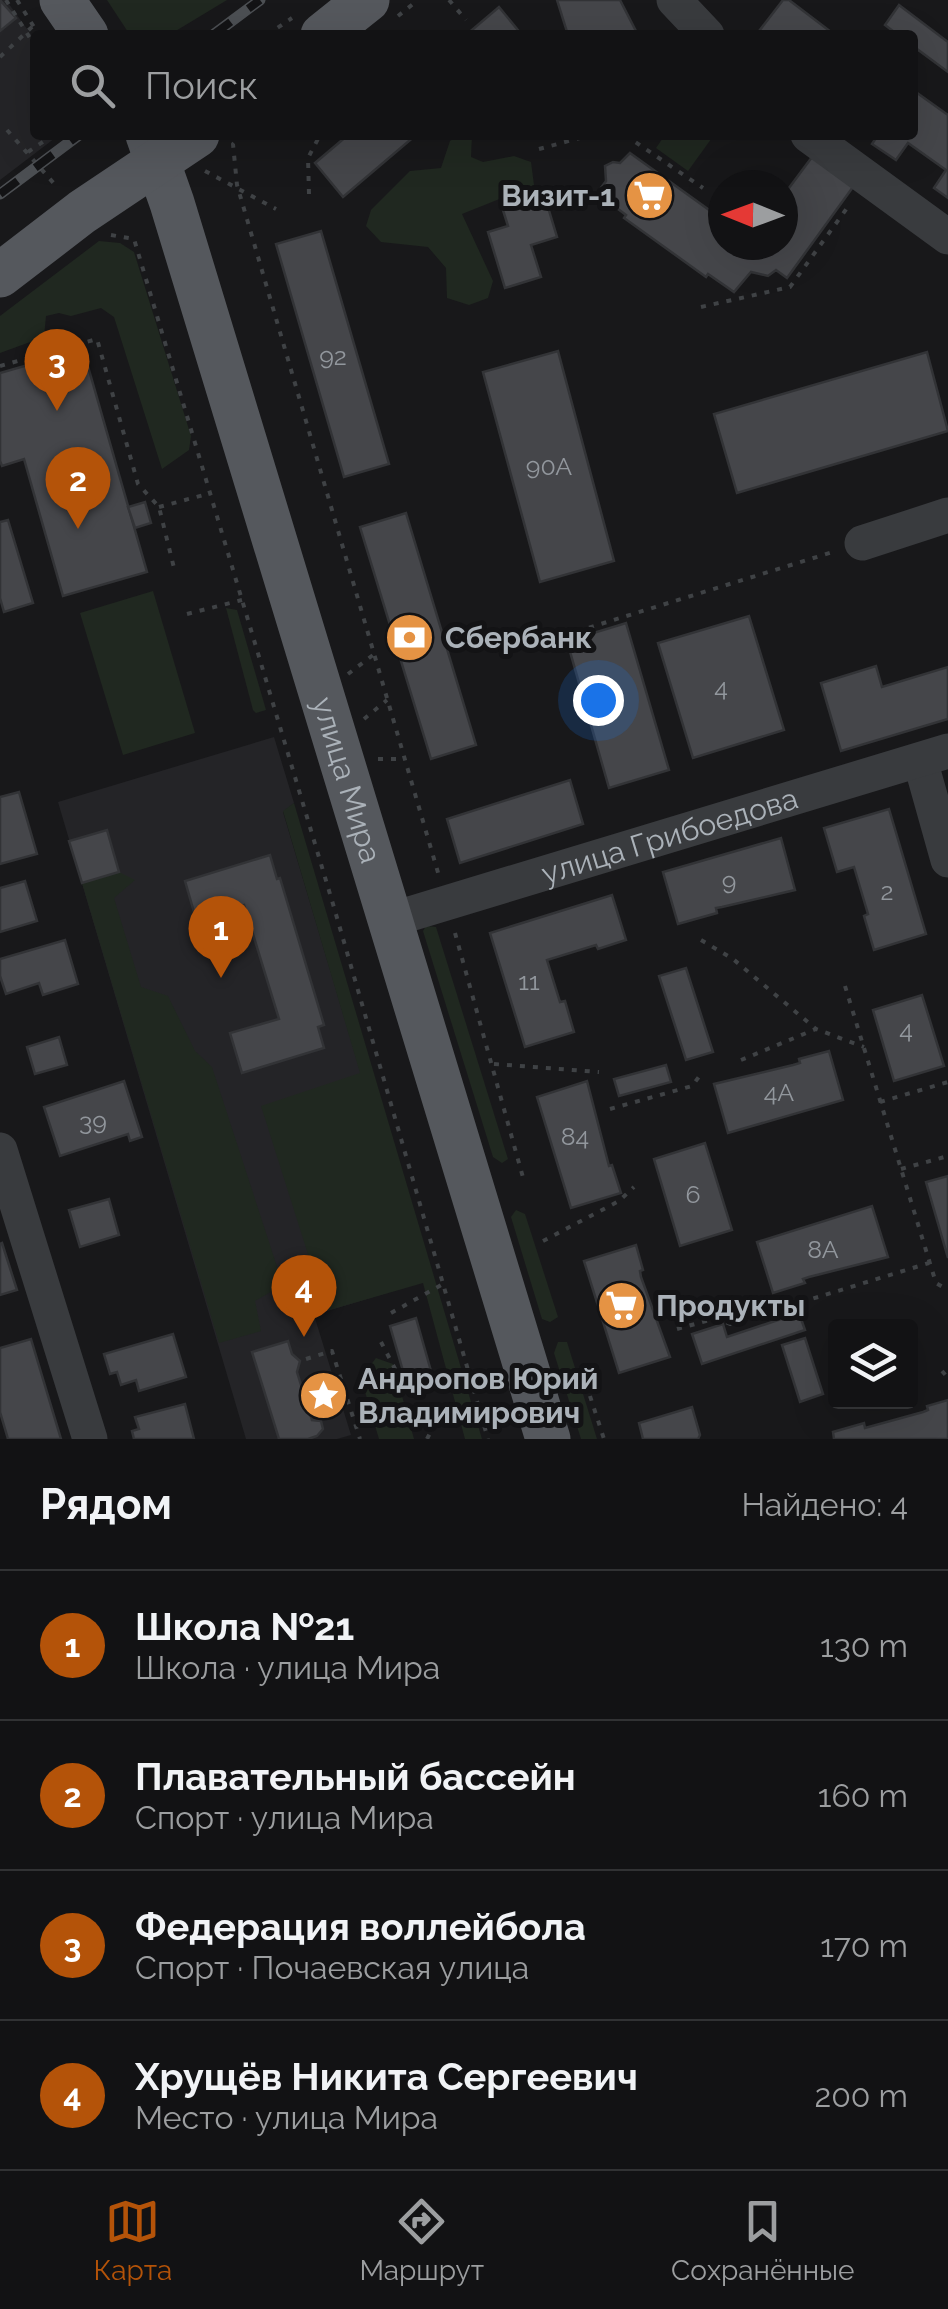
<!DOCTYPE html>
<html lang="ru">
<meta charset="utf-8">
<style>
:root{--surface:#121214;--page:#1f2022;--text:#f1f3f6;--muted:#9c9ea0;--line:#313234;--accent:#b45309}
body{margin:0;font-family:Raleway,sans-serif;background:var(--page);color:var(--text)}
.controls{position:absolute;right:30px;bottom:30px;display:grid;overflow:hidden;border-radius:10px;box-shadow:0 10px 40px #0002}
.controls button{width:90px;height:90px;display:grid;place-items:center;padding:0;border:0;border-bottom:2px solid var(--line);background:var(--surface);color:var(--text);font:50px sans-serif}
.compass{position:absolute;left:708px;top:170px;width:90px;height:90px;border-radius:50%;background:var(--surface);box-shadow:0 10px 40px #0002;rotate:271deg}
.you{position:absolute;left:598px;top:700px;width:35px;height:35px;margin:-25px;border:8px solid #fff;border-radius:50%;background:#1a73e8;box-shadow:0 0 0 15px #1a73e833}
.badge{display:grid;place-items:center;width:65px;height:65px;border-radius:50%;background:var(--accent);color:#fff;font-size:32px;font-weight:700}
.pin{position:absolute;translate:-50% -82px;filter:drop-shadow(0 2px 5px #0008)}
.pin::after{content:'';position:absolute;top:52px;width:35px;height:30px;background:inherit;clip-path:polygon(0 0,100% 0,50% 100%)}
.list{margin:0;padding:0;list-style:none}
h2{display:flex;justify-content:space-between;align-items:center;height:130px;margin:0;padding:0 40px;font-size:42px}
h2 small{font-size:32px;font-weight:400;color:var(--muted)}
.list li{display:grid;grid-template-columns:65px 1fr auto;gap:30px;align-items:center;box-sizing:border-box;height:150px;padding:0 40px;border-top:2px solid var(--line)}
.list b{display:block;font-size:38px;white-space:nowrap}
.list p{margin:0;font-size:32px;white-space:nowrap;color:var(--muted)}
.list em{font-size:32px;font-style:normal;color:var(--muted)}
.icon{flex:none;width:55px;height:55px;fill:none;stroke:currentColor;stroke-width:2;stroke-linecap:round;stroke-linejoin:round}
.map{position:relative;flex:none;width:948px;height:1439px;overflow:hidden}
.search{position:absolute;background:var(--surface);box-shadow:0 10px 40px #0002;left:30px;right:30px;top:30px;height:110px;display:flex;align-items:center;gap:25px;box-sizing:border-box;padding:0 35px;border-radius:10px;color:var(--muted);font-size:38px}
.sheet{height:730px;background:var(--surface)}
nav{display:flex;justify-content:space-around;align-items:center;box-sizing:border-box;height:140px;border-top:2px solid var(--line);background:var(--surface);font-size:28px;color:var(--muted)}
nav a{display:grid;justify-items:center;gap:5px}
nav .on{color:var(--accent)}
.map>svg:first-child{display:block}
.built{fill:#242427}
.green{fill:#202820}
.building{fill:#45464a;stroke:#323336;stroke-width:2.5}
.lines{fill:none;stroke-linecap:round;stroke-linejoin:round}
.path{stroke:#3f4245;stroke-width:4;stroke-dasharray:5 8;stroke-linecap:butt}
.minor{stroke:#393b3e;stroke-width:35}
.major{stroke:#55585d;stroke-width:45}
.rail-casing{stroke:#4c4f53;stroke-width:11}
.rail{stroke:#131315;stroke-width:8;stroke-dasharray:22;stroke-linecap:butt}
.labels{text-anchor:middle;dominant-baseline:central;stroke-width:10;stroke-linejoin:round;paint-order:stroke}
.number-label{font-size:25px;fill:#92979d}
.poi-label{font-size:30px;font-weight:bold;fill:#abb2b9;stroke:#131315;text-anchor:start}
.street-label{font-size:30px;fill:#abb2b9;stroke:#131315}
</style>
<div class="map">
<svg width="948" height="1439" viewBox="0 0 948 1439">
<rect width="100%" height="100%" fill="#18181a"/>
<!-- built -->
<g class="built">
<path d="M0,0h6l29,40v95h24l-59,45z"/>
<path d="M274,737l20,66 -11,9 140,470 -109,33 37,120 -14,4h-91l-188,-637z"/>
</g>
<!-- green -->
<g class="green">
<path d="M107,0h120l-58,35h-39z"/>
<path d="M458,135h14l-1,22 12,5 31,-6 17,6 3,23 -72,29 31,67 -5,17 -19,7 -22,-7 -1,-30 -18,-21 -47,-5 -15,-16 5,-16 39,-39 31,-3 9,-27z"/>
<path d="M665,135h49l-26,36 -32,-23z"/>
<path d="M99,241l21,2 14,9 57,184 -2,14 -27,19 -48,-152 -13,-9 -30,8 -12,-3 -13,3 -2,21 -44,16v-37z"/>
<path d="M153,591l42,142 -72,22 -43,-142z"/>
<path d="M226,608l11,2 29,100 -10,3 -3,-3z"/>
<path d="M294,803l188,636h-17l-42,-156 -97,28 -65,-205 99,-33 -77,-262z"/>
<path d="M119,872l16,8 -21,18 27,89 27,9 27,55 17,16 71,218 -28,16 6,30 -42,12 -137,-460z"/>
<path d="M426,926l10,1 72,232 -6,4 -9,-6 -70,-226z"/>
<path d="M516,1210l9,4 33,103 -8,5 -8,-3 -31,-102z"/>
<path d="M558,1342h9l30,97h-16l-27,-86z"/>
<path d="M376,1358l17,6 21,75h-35l-18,-61z"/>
</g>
<!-- building -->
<g class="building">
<path d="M0,0l16,18 -16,13z"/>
<path d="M557,0h63l18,35h-70z"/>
<path d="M783,0h6l46,35h-79z"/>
<path d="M899,5l49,37v30l-35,-26v-11h-15l-13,-10z"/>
<path d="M499,7l23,28h-56z"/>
<path d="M913,90l35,25v83l-14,-10 12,-18 -38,-27 -12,17 -24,-16 6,-9h35z"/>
<path d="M348,135h68l-73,62 -28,-34z"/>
<path d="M630,153l93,67v25h60v-49l29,-39 41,30 -66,91 -11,-8 -8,6 -17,-4 -17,20 -26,-18 -2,3 -82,-59 2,-3 -29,-22 9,-12 -1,-15 8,-4 7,1z"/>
<path d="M544,194l13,43 -26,8 10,32 -36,11 -17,-56 20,-6 -6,-19z"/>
<path d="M321,231l68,233 -45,13 -68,-233z"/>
<path d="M83,349l64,223 -84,24 -39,-137 -22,7 -2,-5v-88z"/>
<path d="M558,351l56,210 -74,21 -57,-210z"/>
<path d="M927,352l21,79 -211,62 -23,-79z"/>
<path d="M145,502l6,21 -16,5 -7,-21z"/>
<path d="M406,513l70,232 -45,14 -71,-232z"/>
<path d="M8,520l25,83 -29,9 -4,-14v-76z"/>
<path d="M749,616l35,114 -91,28 -35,-115z"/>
<path d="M626,623l43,147 -60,18 -42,-147z"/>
<path d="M876,666l6,21 66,-20v52l-107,32 -20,-68z"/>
<path d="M570,780l13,44 -123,39 -13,-44z"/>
<path d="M19,792l18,62 -37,10v-67z"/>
<path d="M889,809l37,125 -52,16 -10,-34 4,-2 -14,-47 -17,5 -13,-44z"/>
<path d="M107,830l12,42 -37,11 -13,-42z"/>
<path d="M781,838l14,52 -73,17 -6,1 1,5 -39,11 -15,-52z"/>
<path d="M270,855l7,24 3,-1 44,147 -6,2 6,21 -82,25 -12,-40 49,-14 -35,-114 -48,14 -11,-38z"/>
<path d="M25,881l12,40 -37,11v-44z"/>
<path d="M612,895l14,45 -28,9 -2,-4 -49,15 13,42 5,-1 9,31 -49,15 -35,-114z"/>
<path d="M65,940l13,44 -35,11 -4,-12 -33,11 -6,-18v-17z"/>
<path d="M686,968l27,84 -27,8 -27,-84z"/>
<path d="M922,995l22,71 -50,15 -21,-71z"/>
<path d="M59,1037l8,28 -32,9 -8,-27z"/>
<path d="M829,1051l14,49 -115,33 -14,-49 79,-19 7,-2 -1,-4z"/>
<path d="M666,1065l5,17 -52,14 -5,-17z"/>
<path d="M124,1081l18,56 -12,4 -2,-7 -68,22 -16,-49z"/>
<path d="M587,1081l22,85 3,-1 9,28 -50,15 -34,-111z"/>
<path d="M705,1143l27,87 -52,16 -26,-87z"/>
<path d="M948,1176v82l-22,-76z"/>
<path d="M109,1199l10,36 -39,12 -11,-37z"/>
<path d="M872,1206l16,51 -79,20 -6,2 2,4 -32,10 -16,-51z"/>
<path d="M2,1243l15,47 -17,5v-51z"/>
<path d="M636,1245l7,25 -3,1 1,6 29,80 -51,16 -35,-112z"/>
<path d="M799,1313l6,17 -103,34 -10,-30 31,-10 4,13z"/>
<path d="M416,1318l15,53 -26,7 -15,-52z"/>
<path d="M173,1334l13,43 -47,14 -3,-11 -15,5 -4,-13 -7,2 -6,-20z"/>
<path d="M805,1338l18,56 -23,8 -18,-57z"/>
<path d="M31,1339l30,100h-53l-8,-27v-64z"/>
<path d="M288,1341l4,13 8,7 -3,11 15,48 9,1 2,8 -6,7 -9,3h-29l-27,-87z"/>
<path d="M948,1400v39h-114l-1,-7 31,-9 1,5 58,-16 5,-2 -1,-4z"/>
<path d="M185,1404l9,35h-60l-2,-8 7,-2 -4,-12z"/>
<path d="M692,1407l8,28 -2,4h-55l-4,-16z"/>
</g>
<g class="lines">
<!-- path -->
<g class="path">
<path d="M6,0l29,46"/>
<path d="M17,0l22,35"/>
<path d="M449,0l17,20"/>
<path d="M398,16l20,-16"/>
<path d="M267,35l25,-17"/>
<path d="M0,57l33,-31"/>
<path d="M7,130l50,57"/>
<path d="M244,135l-11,9 4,41 202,691"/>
<path d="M625,135l78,53"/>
<path d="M539,149l52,-14"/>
<path d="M28,152l25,-17"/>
<path d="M205,171l71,38"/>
<path d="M309,194l-1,-36 12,-23"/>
<path d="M111,235l23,4 199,665 155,535"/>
<path d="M701,307l89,-20 60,-83"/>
<path d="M0,366l97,-27 41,145 21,23 16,65"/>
<path d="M159,507l52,-14"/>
<path d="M187,614l55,-14"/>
<path d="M548,650l1,-10 287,-89"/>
<path d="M348,674l25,-19"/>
<path d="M364,719l23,-19"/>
<path d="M378,759h26"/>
<path d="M455,933l69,248"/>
<path d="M701,940l32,19 83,70"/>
<path d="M845,986l91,297 12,7"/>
<path d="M741,1060l75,-31 48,18"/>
<path d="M494,1064l105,8"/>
<path d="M880,1102l68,-20"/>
<path d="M610,1109l82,-23 9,-12"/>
<path d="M901,1169l47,-13"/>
<path d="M543,1241l76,-40 15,-14"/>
<path d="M391,1313l52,-29"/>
<path d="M677,1329l40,-11 13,6 199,-61"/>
<path d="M381,1342l23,44 15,8"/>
<path d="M306,1359l26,-8 28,88"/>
<path d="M942,1371l6,7"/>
<path d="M590,1396l14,43"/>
<path d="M427,1439l3,-6"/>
</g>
<!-- minor -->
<g class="minor">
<path d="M674,0l33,35"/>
<path d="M808,135l140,102"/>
<path d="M862,543l86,-28"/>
<path d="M920,760l28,100"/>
<path id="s1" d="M390,920l558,-169"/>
<path d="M0,1150l90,289"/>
</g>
<!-- major -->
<g class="major">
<path d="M62,0l24,35"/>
<path d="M323,35l44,-35"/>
<path id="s2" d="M148,135l24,68 376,1236"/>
<path d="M0,275l82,-63 115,-77"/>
</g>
<defs>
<g id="rail">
<path d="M213,35l47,-35"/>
<path d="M0,194l79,-59"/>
</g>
</defs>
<!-- rail casing -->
<use href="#rail" class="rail-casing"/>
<!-- rail -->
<use href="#rail" class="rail"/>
</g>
<!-- icons -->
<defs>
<symbol id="supermarket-disc" viewBox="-11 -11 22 22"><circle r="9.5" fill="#e59344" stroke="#131315"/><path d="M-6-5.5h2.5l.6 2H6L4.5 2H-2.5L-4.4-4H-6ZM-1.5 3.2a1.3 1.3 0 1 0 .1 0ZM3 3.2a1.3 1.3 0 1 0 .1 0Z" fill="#fff"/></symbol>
<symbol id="bank-disc" viewBox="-11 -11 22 22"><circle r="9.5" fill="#e59344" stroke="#131315"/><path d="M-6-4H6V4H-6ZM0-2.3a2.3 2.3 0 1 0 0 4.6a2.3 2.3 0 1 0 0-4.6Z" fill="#fff"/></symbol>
<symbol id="sight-disc" viewBox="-11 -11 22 22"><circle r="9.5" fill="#e59344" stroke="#131315"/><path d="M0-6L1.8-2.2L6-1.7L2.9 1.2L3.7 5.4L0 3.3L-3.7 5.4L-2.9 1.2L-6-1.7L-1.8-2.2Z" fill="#fff"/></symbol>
</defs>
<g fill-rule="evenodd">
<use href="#supermarket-disc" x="622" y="168" width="55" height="55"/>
<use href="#bank-disc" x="382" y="610" width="55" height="55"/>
<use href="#supermarket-disc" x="594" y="1278" width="55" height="55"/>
<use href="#sight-disc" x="296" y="1368" width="55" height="55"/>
</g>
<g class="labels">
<!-- number labels -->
<g class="number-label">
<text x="333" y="356">92</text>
<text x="549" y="466">90А</text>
<text x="721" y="687">4</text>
<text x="729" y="881">9</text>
<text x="887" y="891">2</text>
<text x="529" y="981">11</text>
<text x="906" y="1029">4</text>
<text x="779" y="1092">4А</text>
<text x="93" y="1121">39</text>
<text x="575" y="1136">84</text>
<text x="693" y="1194">6</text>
<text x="823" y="1249">8А</text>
</g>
<!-- poi labels -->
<g class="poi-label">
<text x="615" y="195" text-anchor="end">Визит-1</text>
<text x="445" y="637">Сбербанк</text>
<text x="656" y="1305">Продукты</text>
<text x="358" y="1378">Андропов Юрий<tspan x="358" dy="34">Владимирович</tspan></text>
</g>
<!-- street labels -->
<g class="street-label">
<text stroke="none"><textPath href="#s2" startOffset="675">улица Мира</textPath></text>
<text stroke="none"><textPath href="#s1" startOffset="292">улица Грибоедова</textPath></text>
</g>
</g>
</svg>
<div class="controls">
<button><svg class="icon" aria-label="layers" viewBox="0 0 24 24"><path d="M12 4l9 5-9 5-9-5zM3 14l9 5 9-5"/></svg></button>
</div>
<svg class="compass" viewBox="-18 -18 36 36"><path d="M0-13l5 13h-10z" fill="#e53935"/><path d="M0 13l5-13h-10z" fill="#9c9ea0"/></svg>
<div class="you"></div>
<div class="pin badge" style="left:221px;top:978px">1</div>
<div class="pin badge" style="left:78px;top:529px">2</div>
<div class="pin badge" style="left:57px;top:411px">3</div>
<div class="pin badge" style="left:304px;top:1337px">4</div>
<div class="search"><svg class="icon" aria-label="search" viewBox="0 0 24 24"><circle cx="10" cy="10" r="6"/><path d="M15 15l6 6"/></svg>Поиск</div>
</div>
<section class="sheet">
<h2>Рядом<small>Найдено: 4</small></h2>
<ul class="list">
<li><span class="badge">1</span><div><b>Школа №21</b><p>Школа · улица Мира</p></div><em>130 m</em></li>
<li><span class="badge">2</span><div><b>Плавательный бассейн</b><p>Спорт · улица Мира</p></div><em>160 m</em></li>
<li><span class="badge">3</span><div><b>Федерация воллейбола</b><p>Спорт · Почаевская улица</p></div><em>170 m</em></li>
<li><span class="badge">4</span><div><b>Хрущёв Никита Сергеевич</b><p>Место · улица Мира</p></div><em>200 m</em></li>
</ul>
</section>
<nav>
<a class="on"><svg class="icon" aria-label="map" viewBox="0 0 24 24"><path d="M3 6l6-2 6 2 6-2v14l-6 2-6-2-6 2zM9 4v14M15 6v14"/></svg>Карта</a>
<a><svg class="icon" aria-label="directions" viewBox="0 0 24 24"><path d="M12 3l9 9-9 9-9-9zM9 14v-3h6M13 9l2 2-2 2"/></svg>Маршрут</a>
<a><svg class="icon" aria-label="saved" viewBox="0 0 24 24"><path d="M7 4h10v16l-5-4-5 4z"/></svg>Сохранённые</a>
</nav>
